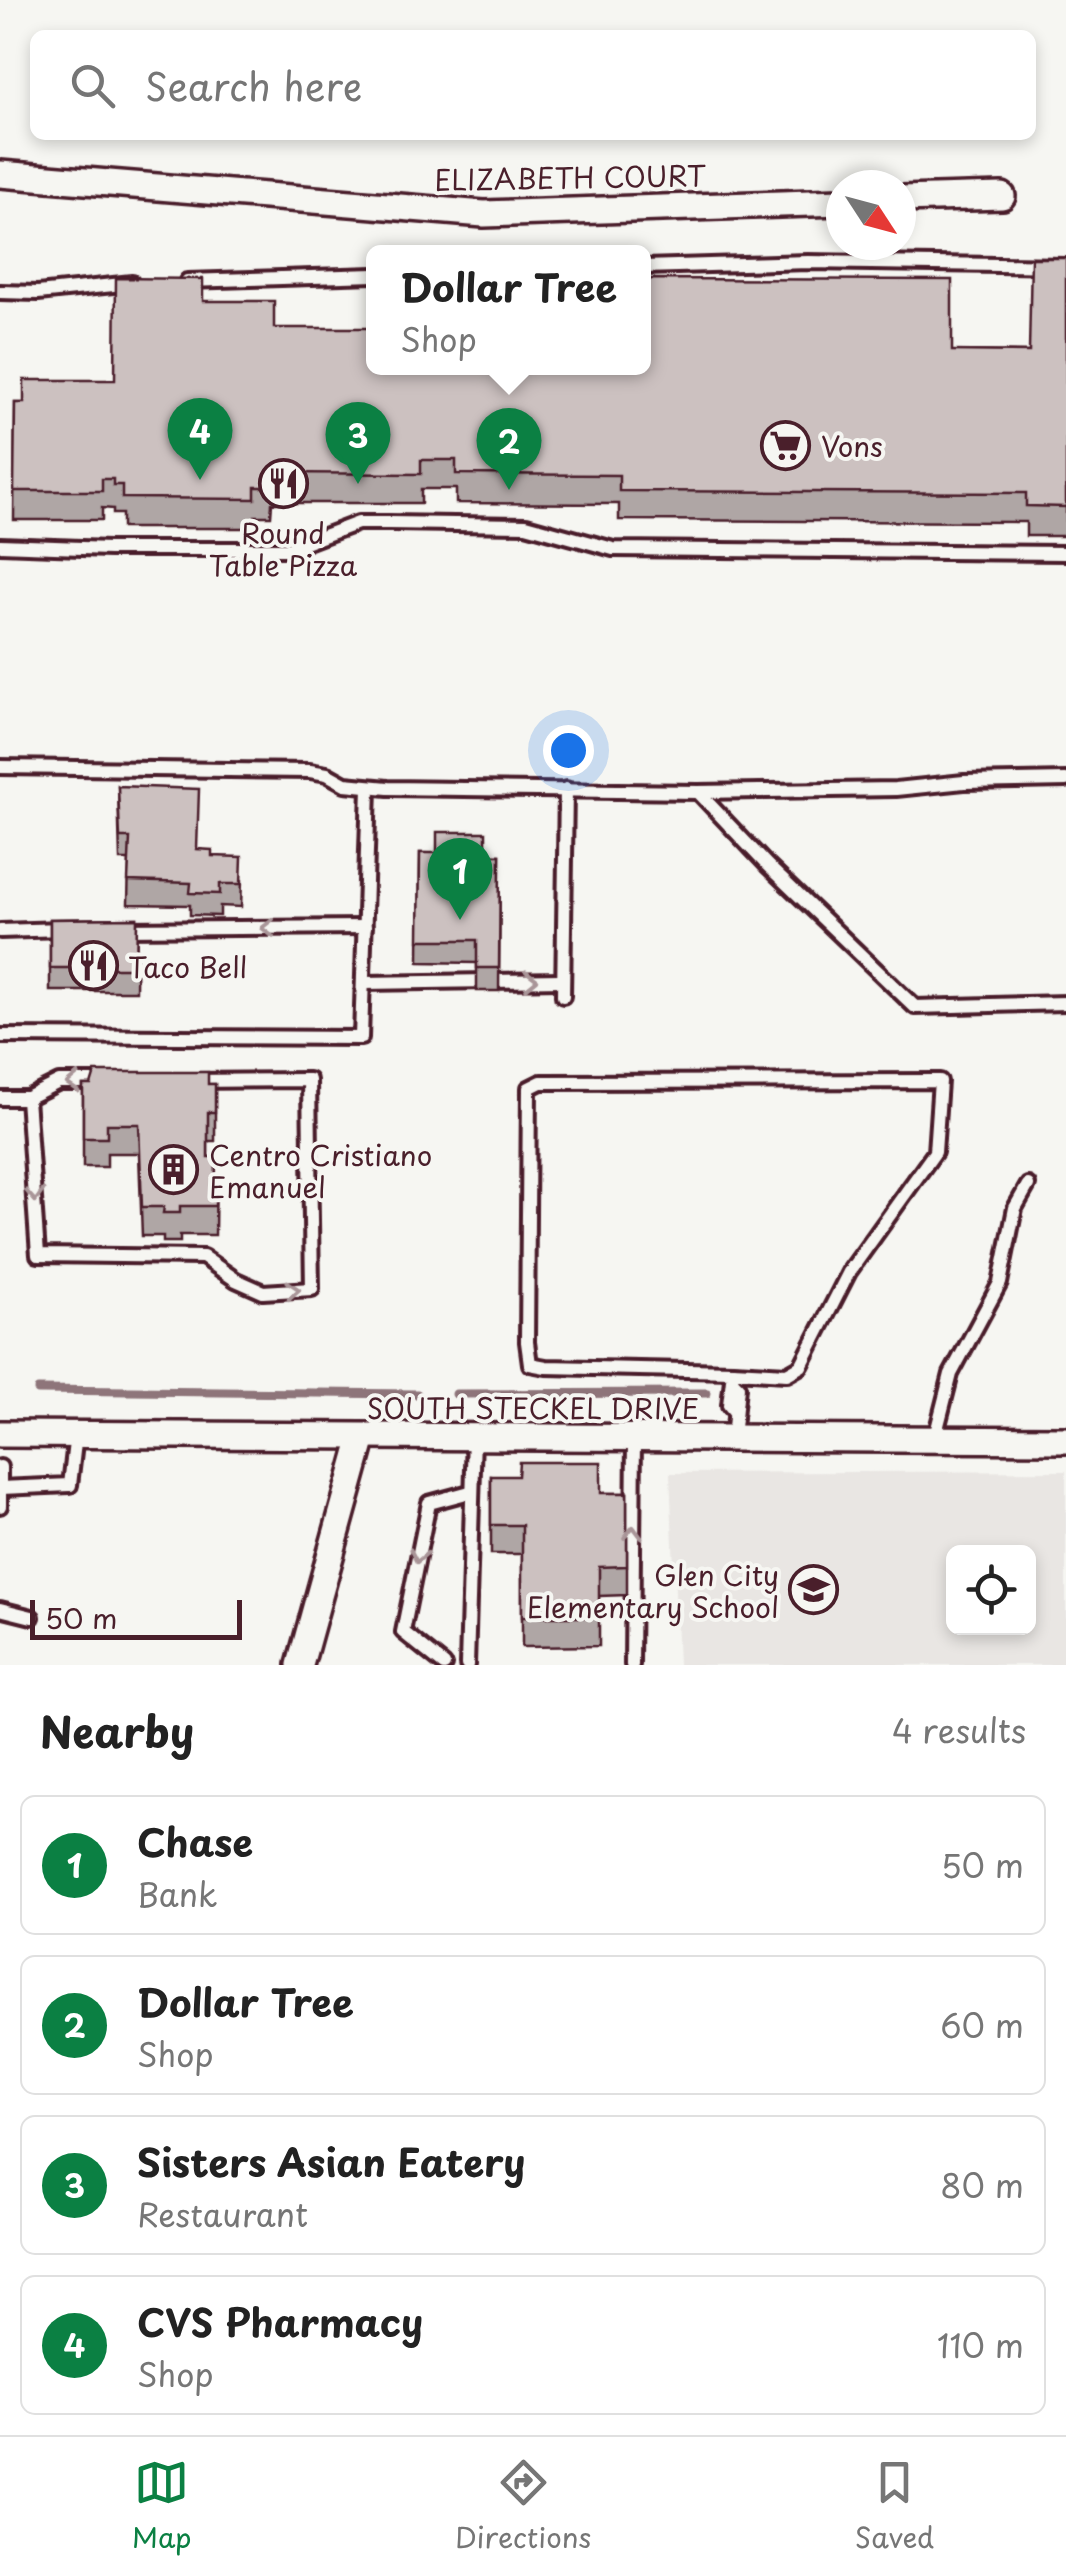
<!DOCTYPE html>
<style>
:root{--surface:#fff;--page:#f2f2f2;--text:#222;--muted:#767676;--line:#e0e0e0;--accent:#0b8043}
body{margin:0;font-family:"Playpen Sans",sans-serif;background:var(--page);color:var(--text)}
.controls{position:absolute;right:30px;bottom:30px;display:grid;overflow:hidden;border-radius:15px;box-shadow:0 5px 15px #0003}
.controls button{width:90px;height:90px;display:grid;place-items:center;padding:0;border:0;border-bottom:2px solid var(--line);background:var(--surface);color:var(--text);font:50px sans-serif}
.compass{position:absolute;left:826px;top:170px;width:90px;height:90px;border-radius:50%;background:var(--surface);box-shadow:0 5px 15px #0003;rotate:126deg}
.scale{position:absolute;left:30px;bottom:25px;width:212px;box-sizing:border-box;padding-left:10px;border:5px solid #4a1f2b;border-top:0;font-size:28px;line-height:35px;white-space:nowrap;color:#4a1f2b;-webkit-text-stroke:8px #f6f6f2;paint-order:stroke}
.you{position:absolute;left:568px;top:750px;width:35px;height:35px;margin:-25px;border:8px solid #fff;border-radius:50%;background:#1a73e8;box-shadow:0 0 0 15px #1a73e833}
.badge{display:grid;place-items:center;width:65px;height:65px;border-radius:50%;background:var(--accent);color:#fff;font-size:32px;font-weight:700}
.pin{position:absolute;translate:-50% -82px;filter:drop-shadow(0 2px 5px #0008)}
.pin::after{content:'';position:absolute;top:52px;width:35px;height:30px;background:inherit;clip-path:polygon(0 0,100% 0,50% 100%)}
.popup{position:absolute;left:366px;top:245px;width:285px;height:130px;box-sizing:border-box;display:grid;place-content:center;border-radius:15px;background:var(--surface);filter:drop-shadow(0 2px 8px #0005);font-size:32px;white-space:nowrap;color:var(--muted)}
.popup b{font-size:38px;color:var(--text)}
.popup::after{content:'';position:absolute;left:50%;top:100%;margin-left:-20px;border:20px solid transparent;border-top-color:var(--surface)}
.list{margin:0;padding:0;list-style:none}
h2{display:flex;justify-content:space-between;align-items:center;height:130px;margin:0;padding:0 40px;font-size:42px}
h2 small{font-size:32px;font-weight:400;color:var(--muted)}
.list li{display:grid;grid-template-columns:65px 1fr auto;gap:30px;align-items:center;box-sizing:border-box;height:140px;margin:0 20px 20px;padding:0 20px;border:2px solid var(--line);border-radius:15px}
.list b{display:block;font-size:38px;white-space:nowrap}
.list p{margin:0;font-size:32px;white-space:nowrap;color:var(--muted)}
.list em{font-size:32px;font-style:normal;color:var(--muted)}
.icon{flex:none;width:55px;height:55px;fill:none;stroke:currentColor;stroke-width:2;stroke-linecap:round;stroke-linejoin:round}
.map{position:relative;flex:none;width:1066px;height:1665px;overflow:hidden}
.search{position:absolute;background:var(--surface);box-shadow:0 5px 15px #0003;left:30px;right:30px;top:30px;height:110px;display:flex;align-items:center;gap:25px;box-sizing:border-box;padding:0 35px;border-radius:15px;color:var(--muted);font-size:38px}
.sheet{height:770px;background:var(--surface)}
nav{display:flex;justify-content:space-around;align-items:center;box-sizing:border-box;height:140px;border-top:2px solid var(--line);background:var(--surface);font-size:28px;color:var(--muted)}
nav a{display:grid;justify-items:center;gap:5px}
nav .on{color:var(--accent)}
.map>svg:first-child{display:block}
.built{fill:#e9e6e3;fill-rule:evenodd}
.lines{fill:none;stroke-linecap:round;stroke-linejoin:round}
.stream{stroke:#8e747a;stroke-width:9}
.service-casing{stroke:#4a1f2b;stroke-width:20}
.minor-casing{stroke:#4a1f2b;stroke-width:32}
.service{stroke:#f6f6f2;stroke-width:12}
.minor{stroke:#f6f6f2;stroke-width:25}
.wall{fill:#afa6a5;stroke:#4a1f2b;stroke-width:2.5}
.building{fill:#ccc1c0;stroke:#4a1f2b;stroke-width:2.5}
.oneway{stroke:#a99598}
.labels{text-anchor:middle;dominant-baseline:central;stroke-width:8;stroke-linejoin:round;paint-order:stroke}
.street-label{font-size:28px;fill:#4a1f2b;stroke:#f6f6f2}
.poi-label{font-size:28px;fill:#4a1f2b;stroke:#f6f6f2;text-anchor:start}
</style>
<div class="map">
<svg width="1066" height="1665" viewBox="0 0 1066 1665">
<rect width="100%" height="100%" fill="#f6f6f2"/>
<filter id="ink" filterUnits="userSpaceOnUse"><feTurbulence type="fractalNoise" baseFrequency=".01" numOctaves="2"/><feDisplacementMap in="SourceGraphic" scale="20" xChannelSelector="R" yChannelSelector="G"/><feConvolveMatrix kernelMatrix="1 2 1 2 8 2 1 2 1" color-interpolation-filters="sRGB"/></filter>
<g filter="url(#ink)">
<!-- built -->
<path class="built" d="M1066,1471v194h-388l-8,-192zM954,1552h74v76h-74z"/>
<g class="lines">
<!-- stream -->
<g class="stream">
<path d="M38,1390l379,4"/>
<path d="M456,1394l251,-1"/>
</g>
<defs>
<g id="service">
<path d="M644,267l164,-5 258,4"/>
<path d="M187,281l187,-6"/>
<path d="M0,292l38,1 94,-10"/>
<path d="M0,545l109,4h180l69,-26h31l137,2 87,24 453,4"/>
<path d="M0,767l310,4 17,3 18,10 43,4 310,4 198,-3 68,-7 102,-2"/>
<path d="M698,792l69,73 148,142 151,-4"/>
<path d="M123,929l242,-2"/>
<path d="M0,931l63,-2"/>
<path d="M364,983l198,-3"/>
<path d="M563,996l3,-207"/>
<path d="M0,1036l361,2 8,-250"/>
<path d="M0,1098h27l32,-16h50"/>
<path d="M27,1098l11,157 165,2 33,23 27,12 49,-3 -3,-209 -115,1"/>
<path d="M733,1371l-187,-4 -16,-3 -3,-22 2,-254 12,-6 399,-1 -5,71 -86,120 -48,94 -14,8 -54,-3 -4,34 5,6"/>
<path d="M732,1381l6,6 -5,51"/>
<path d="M935,1437l16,-63 49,-91 15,-75 13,-23"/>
<path d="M0,1467v39"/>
<path d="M1,1488l69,-3 6,-51"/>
<path d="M0,1609l32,8"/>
<path d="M444,1665l-41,-33 26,-129 41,-11"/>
<path d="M467,1665l7,-229"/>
<path d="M632,1665l2,-227"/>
</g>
<g id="minor">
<path d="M0,174l484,40 357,-12"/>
<path d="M901,199l101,-3"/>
<path d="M0,1434l1066,6"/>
<path d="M300,1665l63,-228"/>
</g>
</defs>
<!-- service casing -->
<use href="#service" class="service-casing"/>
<!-- minor casing -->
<use href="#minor" class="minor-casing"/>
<!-- service -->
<use href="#service" class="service"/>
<!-- minor -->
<use href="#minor" class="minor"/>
</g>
<!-- wall -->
<g class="wall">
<path d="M1066,258v278h-40v-14l-407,-2v-16l-163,-1v-14h-35v14h-149l-1,13h-16v12h-133v-14h-9v-5l-11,-1v12h-88l1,-117h9l91,-23 88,-79 171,67 578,-17 77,1z"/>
<path d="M118,786l80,63 14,7 30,24 -1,27 -21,-1v10l-30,-1v-10l-62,-1 1,-44h-9z"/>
<path d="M420,853l80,2 -1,136h-22v-28l-58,-1z"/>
<path d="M137,918l-1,73h-86v-72z"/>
<path d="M215,1084v57h-7v16h8l-1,78h-35v7h-17v-6h-21l-3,-83h-32v14h-24v-82z"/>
<path d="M491,1476l110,17h26v102l-28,1v50l-77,1v-93h-31z"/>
</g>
<!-- building -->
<g class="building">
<path d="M1031,258h35v249l-40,-1v-13l-407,-2v-16l-163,-1v-14h-35v14l-149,-1 -1,14h-16v12l-133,-1v-13h-9v-6h-11v12h-88l1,-88h9v-23h91l1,-102 87,1v22h71v27h100v40h270v-89l308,1v71l77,1z"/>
<path d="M118,786l81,3 -2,60 15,1v6l30,1 -1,27h-21v10l-30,-1 1,-10 -63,-2 2,-43h-10z"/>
<path d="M437,832h49v23h14l-1,113h-22v-28h-58l1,-87h17z"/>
<path d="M137,918l-1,50h-86v-49z"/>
<path d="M95,1072h113v12h7v28h-7v45h8l-1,49h-35v7h-17l1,-6h-22l-3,-83h-32v14h-24v-53h8z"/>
<path d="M519,1462h82v31h26v73l-28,1v50h-77v-92h-31v-49h27z"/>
</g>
<!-- one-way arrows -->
<defs><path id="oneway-chevron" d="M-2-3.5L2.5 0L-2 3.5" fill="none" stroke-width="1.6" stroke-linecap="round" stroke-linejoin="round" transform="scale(2.5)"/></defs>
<g class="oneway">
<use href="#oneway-chevron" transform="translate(268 928) rotate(180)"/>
<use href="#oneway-chevron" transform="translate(531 980) rotate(-1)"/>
<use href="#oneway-chevron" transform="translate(73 1083) rotate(177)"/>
<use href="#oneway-chevron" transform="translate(35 1195) rotate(87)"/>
<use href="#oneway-chevron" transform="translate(293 1290) rotate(-4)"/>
<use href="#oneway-chevron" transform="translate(633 1533) rotate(-89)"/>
<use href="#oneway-chevron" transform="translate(418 1556) rotate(101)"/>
</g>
</g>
<!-- icons -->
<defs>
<symbol id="supermarket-ring" viewBox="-11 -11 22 22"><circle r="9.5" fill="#f6f6f2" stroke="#4a1f2b" stroke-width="1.5"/><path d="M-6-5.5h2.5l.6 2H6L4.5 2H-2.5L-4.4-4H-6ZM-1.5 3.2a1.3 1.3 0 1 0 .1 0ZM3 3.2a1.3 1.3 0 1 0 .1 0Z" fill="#4a1f2b"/></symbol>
<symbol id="restaurant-ring" viewBox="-11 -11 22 22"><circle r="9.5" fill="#f6f6f2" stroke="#4a1f2b" stroke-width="1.5"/><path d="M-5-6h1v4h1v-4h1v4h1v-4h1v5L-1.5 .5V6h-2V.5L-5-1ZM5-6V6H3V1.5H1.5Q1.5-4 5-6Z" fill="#4a1f2b"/></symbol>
<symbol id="building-ring" viewBox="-11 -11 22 22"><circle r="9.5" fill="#f6f6f2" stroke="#4a1f2b" stroke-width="1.5"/><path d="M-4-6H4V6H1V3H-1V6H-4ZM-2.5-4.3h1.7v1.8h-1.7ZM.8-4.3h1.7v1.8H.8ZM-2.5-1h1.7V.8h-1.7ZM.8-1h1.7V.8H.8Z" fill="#4a1f2b"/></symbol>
<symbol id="school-ring" viewBox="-11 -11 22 22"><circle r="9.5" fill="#f6f6f2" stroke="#4a1f2b" stroke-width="1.5"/><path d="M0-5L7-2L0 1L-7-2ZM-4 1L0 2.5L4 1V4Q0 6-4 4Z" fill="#4a1f2b"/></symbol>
</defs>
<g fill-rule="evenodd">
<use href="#supermarket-ring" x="758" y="418" width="55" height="55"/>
<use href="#restaurant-ring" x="256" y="456" width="55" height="55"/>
<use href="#restaurant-ring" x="66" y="938" width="55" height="55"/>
<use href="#building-ring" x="146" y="1142" width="55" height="55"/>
<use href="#school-ring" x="786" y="1562" width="55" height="55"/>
</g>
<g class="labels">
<!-- street labels -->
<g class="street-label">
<text transform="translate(570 177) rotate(-1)">ELIZABETH COURT</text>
<text x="533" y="1407">SOUTH STECKEL DRIVE</text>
</g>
<!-- poi labels -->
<g class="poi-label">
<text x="821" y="445">Vons</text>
<text x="283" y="532" text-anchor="middle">Round<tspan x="283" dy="32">Table Pizza</tspan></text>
<text x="128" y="966">Taco Bell</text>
<text x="209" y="1154">Centro Cristiano<tspan x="209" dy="32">Emanuel</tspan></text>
<text x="779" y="1574" text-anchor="end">Glen City<tspan x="779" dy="32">Elementary School</tspan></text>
</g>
</g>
</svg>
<div class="controls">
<button><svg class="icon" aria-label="locate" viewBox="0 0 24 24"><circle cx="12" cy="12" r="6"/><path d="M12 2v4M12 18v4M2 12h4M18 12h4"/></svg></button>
</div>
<svg class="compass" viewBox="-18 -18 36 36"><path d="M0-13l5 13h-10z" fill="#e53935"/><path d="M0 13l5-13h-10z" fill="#767676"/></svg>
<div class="scale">50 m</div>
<div class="you"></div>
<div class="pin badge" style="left:460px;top:920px">1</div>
<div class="pin badge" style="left:509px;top:490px">2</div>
<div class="popup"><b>Dollar Tree</b>Shop</div>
<div class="pin badge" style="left:358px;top:484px">3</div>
<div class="pin badge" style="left:200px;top:480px">4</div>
<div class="search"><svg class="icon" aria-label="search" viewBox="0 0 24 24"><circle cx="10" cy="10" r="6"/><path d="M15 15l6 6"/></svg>Search here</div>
</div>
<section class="sheet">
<h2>Nearby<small>4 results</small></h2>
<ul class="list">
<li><span class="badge">1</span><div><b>Chase</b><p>Bank</p></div><em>50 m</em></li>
<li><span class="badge">2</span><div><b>Dollar Tree</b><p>Shop</p></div><em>60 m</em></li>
<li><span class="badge">3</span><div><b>Sisters Asian Eatery</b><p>Restaurant</p></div><em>80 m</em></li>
<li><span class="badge">4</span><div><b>CVS Pharmacy</b><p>Shop</p></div><em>110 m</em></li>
</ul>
</section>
<nav>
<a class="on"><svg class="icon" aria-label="map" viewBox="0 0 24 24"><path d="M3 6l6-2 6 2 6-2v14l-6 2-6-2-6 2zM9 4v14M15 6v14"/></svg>Map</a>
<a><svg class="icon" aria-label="directions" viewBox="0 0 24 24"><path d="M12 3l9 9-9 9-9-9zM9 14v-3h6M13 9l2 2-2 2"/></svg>Directions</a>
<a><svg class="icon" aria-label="saved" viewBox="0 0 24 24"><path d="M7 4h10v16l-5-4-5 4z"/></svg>Saved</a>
</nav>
